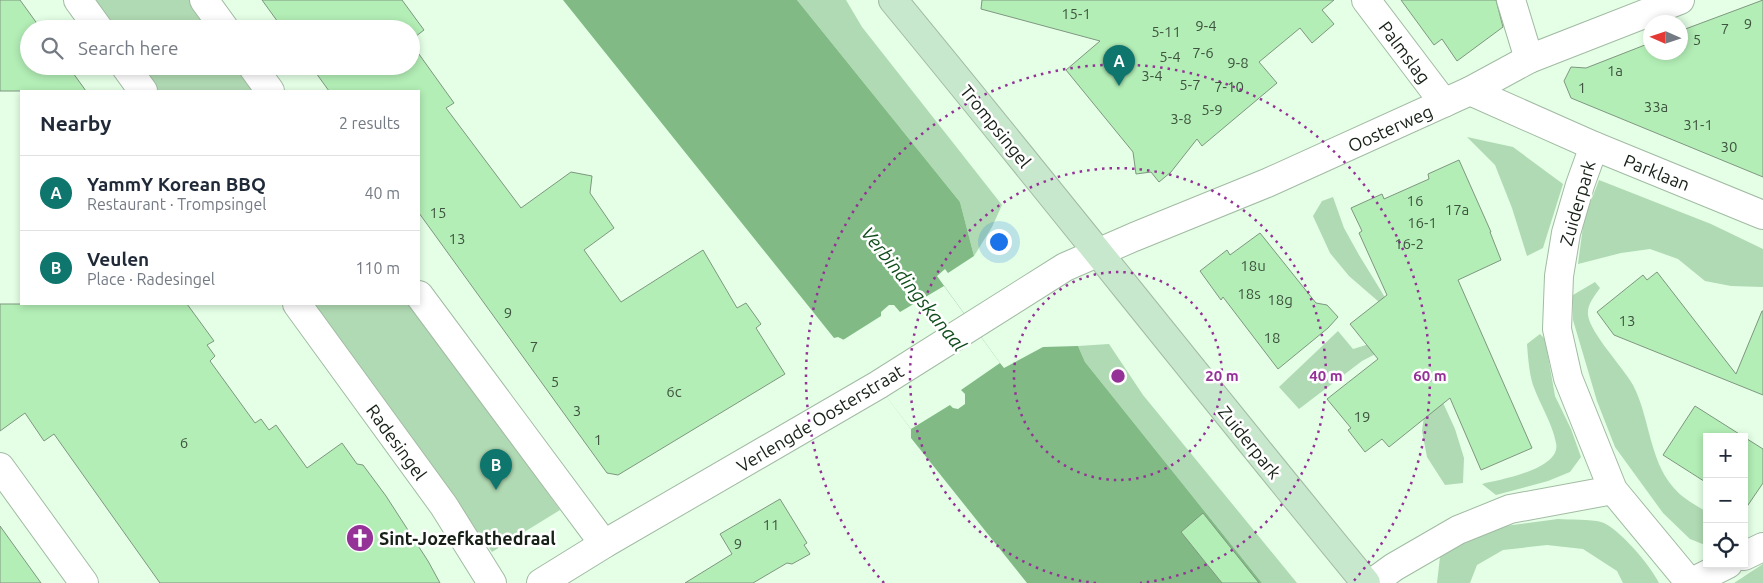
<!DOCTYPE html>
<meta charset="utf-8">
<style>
:root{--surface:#fff;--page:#f2f2f3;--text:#1f2937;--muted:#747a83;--line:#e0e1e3;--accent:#0f766e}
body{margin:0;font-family:Ubuntu,sans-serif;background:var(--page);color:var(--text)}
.controls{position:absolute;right:15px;bottom:15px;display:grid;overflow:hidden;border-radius:0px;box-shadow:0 2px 8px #0003}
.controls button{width:45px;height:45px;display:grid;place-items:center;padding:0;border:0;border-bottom:1px solid var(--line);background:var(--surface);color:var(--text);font:25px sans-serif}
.compass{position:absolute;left:1643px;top:15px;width:45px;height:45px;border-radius:50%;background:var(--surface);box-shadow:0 2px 8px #0003;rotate:273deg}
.you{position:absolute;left:998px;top:241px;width:18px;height:18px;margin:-12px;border:4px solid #fff;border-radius:50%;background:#1a73e8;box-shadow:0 0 0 8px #1a73e833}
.badge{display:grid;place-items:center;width:32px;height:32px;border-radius:50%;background:var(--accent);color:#fff;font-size:16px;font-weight:700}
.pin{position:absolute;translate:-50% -41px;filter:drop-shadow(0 1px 2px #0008)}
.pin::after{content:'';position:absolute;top:26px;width:18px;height:15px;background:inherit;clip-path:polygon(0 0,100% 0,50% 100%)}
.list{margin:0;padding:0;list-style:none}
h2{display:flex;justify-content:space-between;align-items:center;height:65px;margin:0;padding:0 20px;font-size:21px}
h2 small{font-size:16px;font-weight:400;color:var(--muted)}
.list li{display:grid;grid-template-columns:32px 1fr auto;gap:15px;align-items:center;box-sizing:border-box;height:75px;padding:0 20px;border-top:1px solid var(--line)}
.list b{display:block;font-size:19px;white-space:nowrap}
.list p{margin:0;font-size:16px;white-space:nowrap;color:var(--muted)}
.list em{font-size:16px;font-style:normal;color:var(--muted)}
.icon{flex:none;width:28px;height:28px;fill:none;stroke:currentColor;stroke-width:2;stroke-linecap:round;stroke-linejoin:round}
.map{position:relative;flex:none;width:1763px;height:583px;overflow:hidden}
.search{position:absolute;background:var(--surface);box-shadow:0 2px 8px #0003;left:20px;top:20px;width:400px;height:55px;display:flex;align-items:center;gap:12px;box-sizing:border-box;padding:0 18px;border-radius:28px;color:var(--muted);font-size:19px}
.panel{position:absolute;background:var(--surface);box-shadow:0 2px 8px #0003;left:20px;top:90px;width:400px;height:215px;border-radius:0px}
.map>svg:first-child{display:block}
.green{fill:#b0dab3}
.water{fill:#81ba85}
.pier{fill:#e4ffe6}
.building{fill:#b3eeb6;stroke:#7f9780}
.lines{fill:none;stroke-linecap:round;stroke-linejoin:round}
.minor-casing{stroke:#a2bba3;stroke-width:30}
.secondary-casing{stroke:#a2bba3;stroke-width:30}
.minor{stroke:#fff;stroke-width:28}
.secondary{stroke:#c8e8cd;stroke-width:28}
.ring{fill:none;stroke:#953298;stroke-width:2.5;stroke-dasharray:2.5 5}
.labels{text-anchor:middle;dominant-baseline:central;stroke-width:5;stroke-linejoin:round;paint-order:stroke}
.number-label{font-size:15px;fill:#3e543f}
.street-label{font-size:18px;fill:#172017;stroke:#fff}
.poi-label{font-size:18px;font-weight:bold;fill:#172017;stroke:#fff;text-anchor:start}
.water-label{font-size:19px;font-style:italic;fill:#104e1c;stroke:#fff}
.centre{fill:#953298;stroke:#fff;stroke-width:2.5}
.ring-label{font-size:15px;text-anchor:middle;font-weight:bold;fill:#953298;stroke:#fff;stroke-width:5;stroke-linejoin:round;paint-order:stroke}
</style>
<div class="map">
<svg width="1763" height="583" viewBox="0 0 1763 583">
<rect width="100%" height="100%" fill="#e4ffe6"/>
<!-- green -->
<g class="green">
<path d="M92,0h99l21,29h-99z"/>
<path d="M797,0h49l16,27 140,178 -10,22 -18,29 -14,-54z"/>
<path d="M140,66h99l18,25h-98z"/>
<path d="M1467,137l46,10 50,37 -20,64 -16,8 -15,-48 -17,-43z"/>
<path d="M1599,180l112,44 52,25v38l-32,-1 -26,-5 -27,-22 -28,-10 -29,4 -43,11 6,-45z"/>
<path d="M1333,197l11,31 15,27 65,106 31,68 9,29 -1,25 -18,2 -18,-28 -5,-26 3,-23 -38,-60 -25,13 -63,48 -20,-22 59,-56 15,18 26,-8v-39l-30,-26 -19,-23 -17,-37 9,-15z"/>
<path d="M1595,282l5,6c-6,9 -13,16 -12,27 2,18 35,52 45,70 17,33 16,74 40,102 9,11 22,18 34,25v32l-2,1 -15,-6 -27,-26 -48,-66 -18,-46 -24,-81v-25z"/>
<path d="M312,304h99l149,206 -68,42z"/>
<path d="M1540,334l5,5 10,57 16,33 10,28 -11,15 -22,9 -52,14 -14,-11c17,-4 80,-15 74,-41 -4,-21 -16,-38 -23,-58 -4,-13 -5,-28 -6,-41z"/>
<path d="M1109,344l34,51 154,188h-35l-177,-221 -7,-16z"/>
<path d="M1558,519c11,1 33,0 43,3 17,5 50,44 58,61h-36l-6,-12 -34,-22 -36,-4 -44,5 -26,15 -7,18h-33l3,-26 19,-15 46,-16z"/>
<path d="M1763,564v19h-29z"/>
</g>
<!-- water -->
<path class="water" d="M563,0h234l163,202 14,54 -26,17 -3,-4 -8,7 63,87 4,5 39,-21 35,-1 7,16 177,221h-235l-116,-145v-9l-67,-89 -6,-3 -4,1z"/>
<!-- pier -->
<path class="pier" d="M944,286l56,77 -39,27 4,4v10l-7,5 -5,-1 -3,-3 -39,24 -68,-89 38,-24v-4l8,-7h5l6,7z"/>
<!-- building -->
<g class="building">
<path d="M0,0h20l21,29h-12v37h39l18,25h-86z"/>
<path d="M262,0h140l22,30 -13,10v-11h-128z"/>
<path d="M982,0h352l-12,10 12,14 -22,19 -12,-15 -41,34 18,21 -75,63 -5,-7 -26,33 -12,10 -8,-10 -15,2 -3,-22 -67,-82 34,-29 -119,-32z"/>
<path d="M1401,0h95l7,27 -46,34 -15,-22 -8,6z"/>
<path d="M1763,0v177l-192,-79 -7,-17 7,-14 15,1 64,-25v9h30v-21z"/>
<path d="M411,43l43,60 -8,5 75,100 50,-36 21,4 -2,17 24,35 -30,22 37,52 82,-52 34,58 9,-5 15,21 -5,4 29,46 -167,101 -11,-2 -188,-260v-122h-90l-18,-25h100z"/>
<path d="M1459,160l32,72h-1l11,28 -43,20 74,168 -51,22 -31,-72 -61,49 -7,-8 -17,13 -17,-22 3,-2 -24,-29 51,-40 -28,-35 37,-29 -28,-62 3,-2 -11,-23 31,-14 2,5 45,-20 -1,-5z"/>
<path d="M1260,233l56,70 11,2 11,12 -10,11 -50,41 -55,-72 -2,3 -21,-29 27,-21 3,5z"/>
<path d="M1657,272l79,102 26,-63h1v84l-149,-60 -17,-23 46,-37 4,5z"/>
<path d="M0,304h187l27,37 -7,4 8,11 -5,5 45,62 6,-4 8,11 7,-5 31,43 35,-25 15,21 6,1 23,31 42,65 12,22h-280l-106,-149 -10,7 -19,-28 -25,18z"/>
<path d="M1695,406l49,31h-37v46l-44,-28z"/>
<path d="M1744,437l19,12v34l-17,25 -2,-1z"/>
<path d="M780,499l27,44 -3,2 6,9 -18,10 -5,-1 -34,20h-68l47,-29 -12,-20z"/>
<path d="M1203,513l56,70h-37l-41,-51z"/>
<path d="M0,526l41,57h-41z"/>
</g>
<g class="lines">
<defs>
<g id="minor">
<path d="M78,0l21,29"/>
<path d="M204,0l21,29"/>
<path d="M1366,0l78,103"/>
<path d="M1511,0l18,59"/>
<path d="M125,66l18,25"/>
<path d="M252,66l18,25"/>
<path d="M1470,91l124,55 169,69"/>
<path d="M1594,146l-14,39 -14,48 -7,43 -2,53 11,49 45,112 77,93"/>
<path d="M419,295l185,249"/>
<path d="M297,304l147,202 48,77"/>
<path d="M0,467l84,116"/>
<path d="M1744,556l19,-9"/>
<path d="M541,583l63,-39 274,-159 187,-118 69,-30 133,-54 203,-92 59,-32 151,-59"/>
<path d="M1372,583l22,-16 64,-37 52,-21 103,-19"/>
<path d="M1690,583l38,-19"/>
</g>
<path id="secondary" d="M893,0c159,193 314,390 473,583"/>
</defs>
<!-- minor casing -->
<use href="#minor" class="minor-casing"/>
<!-- secondary casing -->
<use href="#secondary" class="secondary-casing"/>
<!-- minor -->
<use href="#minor" class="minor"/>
<!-- secondary -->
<use href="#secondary" class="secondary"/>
</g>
<!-- distance rings -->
<g class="ring">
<circle cx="1118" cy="376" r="104"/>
<path d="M1096 583A208 208 0 1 1 1140 583"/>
<path d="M884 583A312 312 0 1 1 1352 583"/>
</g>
<!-- icons -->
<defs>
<symbol id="church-disc" viewBox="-11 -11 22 22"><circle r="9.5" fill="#953298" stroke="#fff"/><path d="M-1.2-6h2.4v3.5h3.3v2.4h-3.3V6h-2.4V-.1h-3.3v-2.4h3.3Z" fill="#fff"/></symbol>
</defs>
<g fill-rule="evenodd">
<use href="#church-disc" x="344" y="522" width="32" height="32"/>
</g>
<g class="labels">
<!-- number labels -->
<g class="number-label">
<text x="1076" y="13">15-1</text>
<text x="1748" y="23">9</text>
<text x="1206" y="25">9-4</text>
<text x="1725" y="28">7</text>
<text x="1166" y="31">5-11</text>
<text x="1697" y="39">5</text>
<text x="1203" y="52">7-6</text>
<text x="1170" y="56">5-4</text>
<text x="1238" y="62">9-8</text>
<text x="1615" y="70">1a</text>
<text x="1152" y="75">3-4</text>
<text x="1190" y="84">5-7</text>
<text x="1229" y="86">7-10</text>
<text x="1582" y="87">1</text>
<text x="1656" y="106">33a</text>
<text x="1212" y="109">5-9</text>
<text x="1181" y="118">3-8</text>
<text x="1698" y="124">31-1</text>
<text x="1729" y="146">30</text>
<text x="1415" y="200">16</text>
<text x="1457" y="209">17a</text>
<text x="438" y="212">15</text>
<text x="1422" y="222">16-1</text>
<text x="457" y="238">13</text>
<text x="1409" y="243">16-2</text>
<text x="1253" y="265">18u</text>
<text x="1249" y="293">18s</text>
<text x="1280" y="299">18g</text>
<text x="508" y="312">9</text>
<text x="1627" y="320">13</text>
<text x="1272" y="337">18</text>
<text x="534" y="346">7</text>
<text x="555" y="381">5</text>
<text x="674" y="391">6c</text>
<text x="577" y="410">3</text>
<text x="1362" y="416">19</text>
<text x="598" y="439">1</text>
<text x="184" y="442">6</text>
<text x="771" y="524">11</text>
<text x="738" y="543">9</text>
</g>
<!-- street labels -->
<g class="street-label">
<text transform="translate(1405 52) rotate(53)">Palmslag</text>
<text transform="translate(996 126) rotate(51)">Trompsingel</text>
<text transform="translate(1390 128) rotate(-24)">Oosterweg</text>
<text transform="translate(1657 172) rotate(22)">Parklaan</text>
<text transform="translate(1577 203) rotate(-74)">Zuiderpark</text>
<text transform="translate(820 418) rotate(-31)">Verlengde Oosterstraat</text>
<text transform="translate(397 442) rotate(54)">Radesingel</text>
<text transform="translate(1250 442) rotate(51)">Zuiderpark</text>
</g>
<!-- poi labels -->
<g class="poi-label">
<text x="379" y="538">Sint-Jozefkathedraal</text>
</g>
<!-- water labels -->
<g class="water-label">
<text transform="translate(914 289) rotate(51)">Verbindingskanaal</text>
</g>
</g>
<circle cx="1118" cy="376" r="8" class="centre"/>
<g class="ring-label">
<text x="1222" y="381">20 m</text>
<text x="1326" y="381">40 m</text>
<text x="1430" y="381">60 m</text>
</g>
</svg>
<div class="controls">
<button>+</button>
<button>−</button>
<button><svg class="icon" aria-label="locate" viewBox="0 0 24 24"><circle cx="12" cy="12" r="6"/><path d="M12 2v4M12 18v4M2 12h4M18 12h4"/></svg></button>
</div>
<svg class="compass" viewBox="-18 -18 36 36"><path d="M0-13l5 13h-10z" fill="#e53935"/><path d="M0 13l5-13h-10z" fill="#747a83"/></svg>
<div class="you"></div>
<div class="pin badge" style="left:1119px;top:86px">A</div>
<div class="pin badge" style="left:496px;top:490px">B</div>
<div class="search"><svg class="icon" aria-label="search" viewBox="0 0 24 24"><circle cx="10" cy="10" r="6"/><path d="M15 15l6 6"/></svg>Search here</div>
<section class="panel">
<h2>Nearby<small>2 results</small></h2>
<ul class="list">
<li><span class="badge">A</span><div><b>YammY Korean BBQ</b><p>Restaurant · Trompsingel</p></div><em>40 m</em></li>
<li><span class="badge">B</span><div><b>Veulen</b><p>Place · Radesingel</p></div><em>110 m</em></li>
</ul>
</section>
</div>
